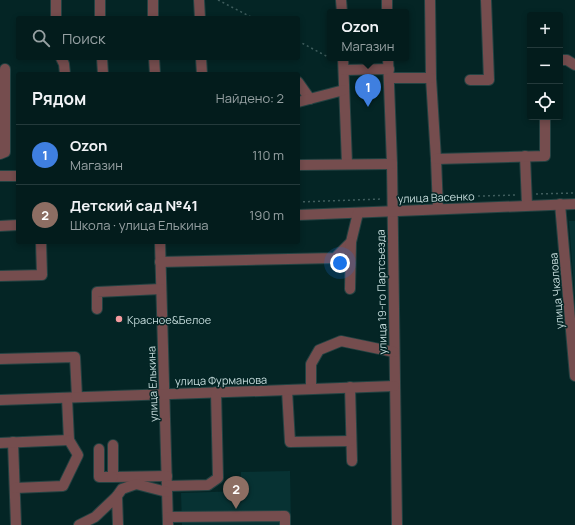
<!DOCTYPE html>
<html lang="ru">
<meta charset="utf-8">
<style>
:root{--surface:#031c1c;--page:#112929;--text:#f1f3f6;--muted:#97a1a3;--line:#243a3b;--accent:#f59b9f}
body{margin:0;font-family:Manrope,sans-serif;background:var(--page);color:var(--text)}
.controls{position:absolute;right:12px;top:12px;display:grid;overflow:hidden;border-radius:4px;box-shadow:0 2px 6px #0003}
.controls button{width:36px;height:36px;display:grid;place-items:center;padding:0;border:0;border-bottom:1px solid var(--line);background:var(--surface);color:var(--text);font:20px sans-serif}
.you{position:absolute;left:340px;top:263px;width:14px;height:14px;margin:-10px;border:3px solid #fff;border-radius:50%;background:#1a73e8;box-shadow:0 0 0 6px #1a73e833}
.badge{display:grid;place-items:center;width:26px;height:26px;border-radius:50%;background:var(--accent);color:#fff;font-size:13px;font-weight:700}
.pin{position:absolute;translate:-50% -33px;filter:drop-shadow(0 1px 2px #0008)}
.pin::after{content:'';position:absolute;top:21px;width:14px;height:12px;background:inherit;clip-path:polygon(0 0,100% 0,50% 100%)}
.popup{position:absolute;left:327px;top:9px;width:82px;height:52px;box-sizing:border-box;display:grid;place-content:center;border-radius:4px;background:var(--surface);filter:drop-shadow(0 1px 3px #0005);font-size:13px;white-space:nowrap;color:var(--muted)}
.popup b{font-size:15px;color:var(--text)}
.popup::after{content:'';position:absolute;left:50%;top:100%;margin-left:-8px;border:8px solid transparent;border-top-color:var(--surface)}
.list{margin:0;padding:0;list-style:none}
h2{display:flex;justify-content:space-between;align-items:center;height:52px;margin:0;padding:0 16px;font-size:17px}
h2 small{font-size:13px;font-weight:400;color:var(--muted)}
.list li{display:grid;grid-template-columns:26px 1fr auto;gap:12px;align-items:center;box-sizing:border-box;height:60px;padding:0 16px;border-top:1px solid var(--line)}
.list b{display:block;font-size:15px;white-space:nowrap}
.list p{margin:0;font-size:13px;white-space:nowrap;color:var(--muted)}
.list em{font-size:13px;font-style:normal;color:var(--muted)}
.icon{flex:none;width:22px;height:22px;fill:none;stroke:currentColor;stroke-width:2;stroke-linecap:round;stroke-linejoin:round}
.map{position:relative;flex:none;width:575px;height:525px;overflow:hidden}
.search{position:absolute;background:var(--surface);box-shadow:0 2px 6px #0003;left:16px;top:16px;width:284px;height:44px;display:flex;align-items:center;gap:10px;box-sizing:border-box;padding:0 14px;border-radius:4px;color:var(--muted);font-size:15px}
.panel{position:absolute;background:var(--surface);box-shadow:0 2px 6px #0003;left:16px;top:72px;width:284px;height:172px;border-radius:4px}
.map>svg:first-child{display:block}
.built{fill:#073233}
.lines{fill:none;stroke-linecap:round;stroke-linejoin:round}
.minor-casing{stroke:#234242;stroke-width:12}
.path{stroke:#3f5d5d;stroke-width:1.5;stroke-dasharray:2 3;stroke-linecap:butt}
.minor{stroke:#754d4e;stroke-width:10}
.poi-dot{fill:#f59b9f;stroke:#042525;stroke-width:1.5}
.labels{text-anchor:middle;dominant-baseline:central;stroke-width:3;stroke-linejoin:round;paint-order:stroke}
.street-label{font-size:11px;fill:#c6dcdc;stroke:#042525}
.poi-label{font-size:11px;fill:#c6dcdc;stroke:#042525;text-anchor:start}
</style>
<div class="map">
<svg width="575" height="525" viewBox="0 0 575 525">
<rect width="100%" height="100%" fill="#042525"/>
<!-- built -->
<g class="built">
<path d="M569,221h6v79z"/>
<path d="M290,471l1,54h-109l-1,-32 60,-2v-19z"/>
</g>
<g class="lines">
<defs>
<g id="minor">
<path d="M56,0v18"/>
<path d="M100,0v18"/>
<path d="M153,0v18"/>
<path d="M199,0l1,18"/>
<path d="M341,0l1,12"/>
<path d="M387,0v12"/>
<path d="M430,0l1,78 5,81 2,50"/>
<path d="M61,58l3,6 1,10"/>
<path d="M102,58l1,16"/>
<path d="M154,58l1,16"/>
<path d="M201,58l1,16"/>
<path d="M343,58l4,106"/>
<path d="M388,58l4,106 5,361"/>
<path d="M560,60h7l8,5"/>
<path d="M344,70l45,-1"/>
<path d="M389,78h42"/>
<path d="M470,80h19l-3,-80"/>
<path d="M298,82l12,17"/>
<path d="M298,102l46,-12"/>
<path d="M0,154l5,-2v-83"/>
<path d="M525,156l2,49"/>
<path d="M436,159l109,-3v-39"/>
<path d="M298,165l94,-1"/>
<path d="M0,176h18"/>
<path d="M560,204l15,172"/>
<path d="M298,215l277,-11"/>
<path d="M0,226l18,-1"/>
<path d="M160,242l8,283"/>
<path d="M160,262l175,-4 16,-16 7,-29"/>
<path d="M0,276l42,-1 -1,-33"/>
<path d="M350,289l1,-47"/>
<path d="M97,309v-17l64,-3"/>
<path d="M0,359l75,-2 2,40"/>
<path d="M350,387l2,74"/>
<path d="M311,389v-25l8,-14 22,-9 53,11"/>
<path d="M287,390l3,52 61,-1"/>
<path d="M0,400l287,-10 107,-4"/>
<path d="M13,442l3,83"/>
<path d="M0,443l69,-3 -2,-42"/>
<path d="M113,445v32l54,-1"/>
<path d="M99,449v28h14"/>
<path d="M167,486l41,-1 10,-7 -2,-86"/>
<path d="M15,488l48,-2 15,-31 -9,-15"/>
<path d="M117,496l5,-7 14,-5 31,8"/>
<path d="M168,517l117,-1v9"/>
<path d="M79,525l16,-8 22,-21 1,29"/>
</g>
</defs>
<!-- minor casing -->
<use href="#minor" class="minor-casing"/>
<!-- path -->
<g class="path">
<path d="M218,0l35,18"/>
<path d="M298,41l32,17"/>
<path d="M536,194l39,-1"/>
<path d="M448,197l68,-2"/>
<path d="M402,199l26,-1"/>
<path d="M298,202l84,-3"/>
</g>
<!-- minor -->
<use href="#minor" class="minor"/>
</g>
<!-- markers -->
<circle class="poi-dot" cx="119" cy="319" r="4"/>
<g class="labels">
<!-- street labels -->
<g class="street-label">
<text transform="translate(436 197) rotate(-2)">улица Васенко</text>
<text transform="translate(556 291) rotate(-95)">улица Чкалова</text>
<text transform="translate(381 292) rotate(-91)">улица 19-го Партсъезда</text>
<text transform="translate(221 380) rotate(-1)">улица Фурманова</text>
<text transform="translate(152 384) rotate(-92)">улица Елькина</text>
</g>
<!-- poi labels -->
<g class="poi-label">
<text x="127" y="319">Красное&amp;Белое</text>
</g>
</g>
</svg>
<div class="controls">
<button>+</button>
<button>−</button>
<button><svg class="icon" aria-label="locate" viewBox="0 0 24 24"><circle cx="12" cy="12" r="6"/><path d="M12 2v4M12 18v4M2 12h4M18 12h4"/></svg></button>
</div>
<div class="you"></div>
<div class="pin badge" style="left:368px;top:107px;background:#3f7fe0">1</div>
<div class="popup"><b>Ozon</b>Магазин</div>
<div class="pin badge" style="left:236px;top:509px;background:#8d6e63">2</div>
<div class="search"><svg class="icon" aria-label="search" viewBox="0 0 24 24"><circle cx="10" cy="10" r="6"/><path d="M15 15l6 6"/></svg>Поиск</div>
<section class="panel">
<h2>Рядом<small>Найдено: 2</small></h2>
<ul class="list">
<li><span class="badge" style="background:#3f7fe0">1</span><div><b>Ozon</b><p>Магазин</p></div><em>110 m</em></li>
<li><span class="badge" style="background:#8d6e63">2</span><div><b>Детский сад №41</b><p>Школа · улица Елькина</p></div><em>190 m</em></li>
</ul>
</section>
</div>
